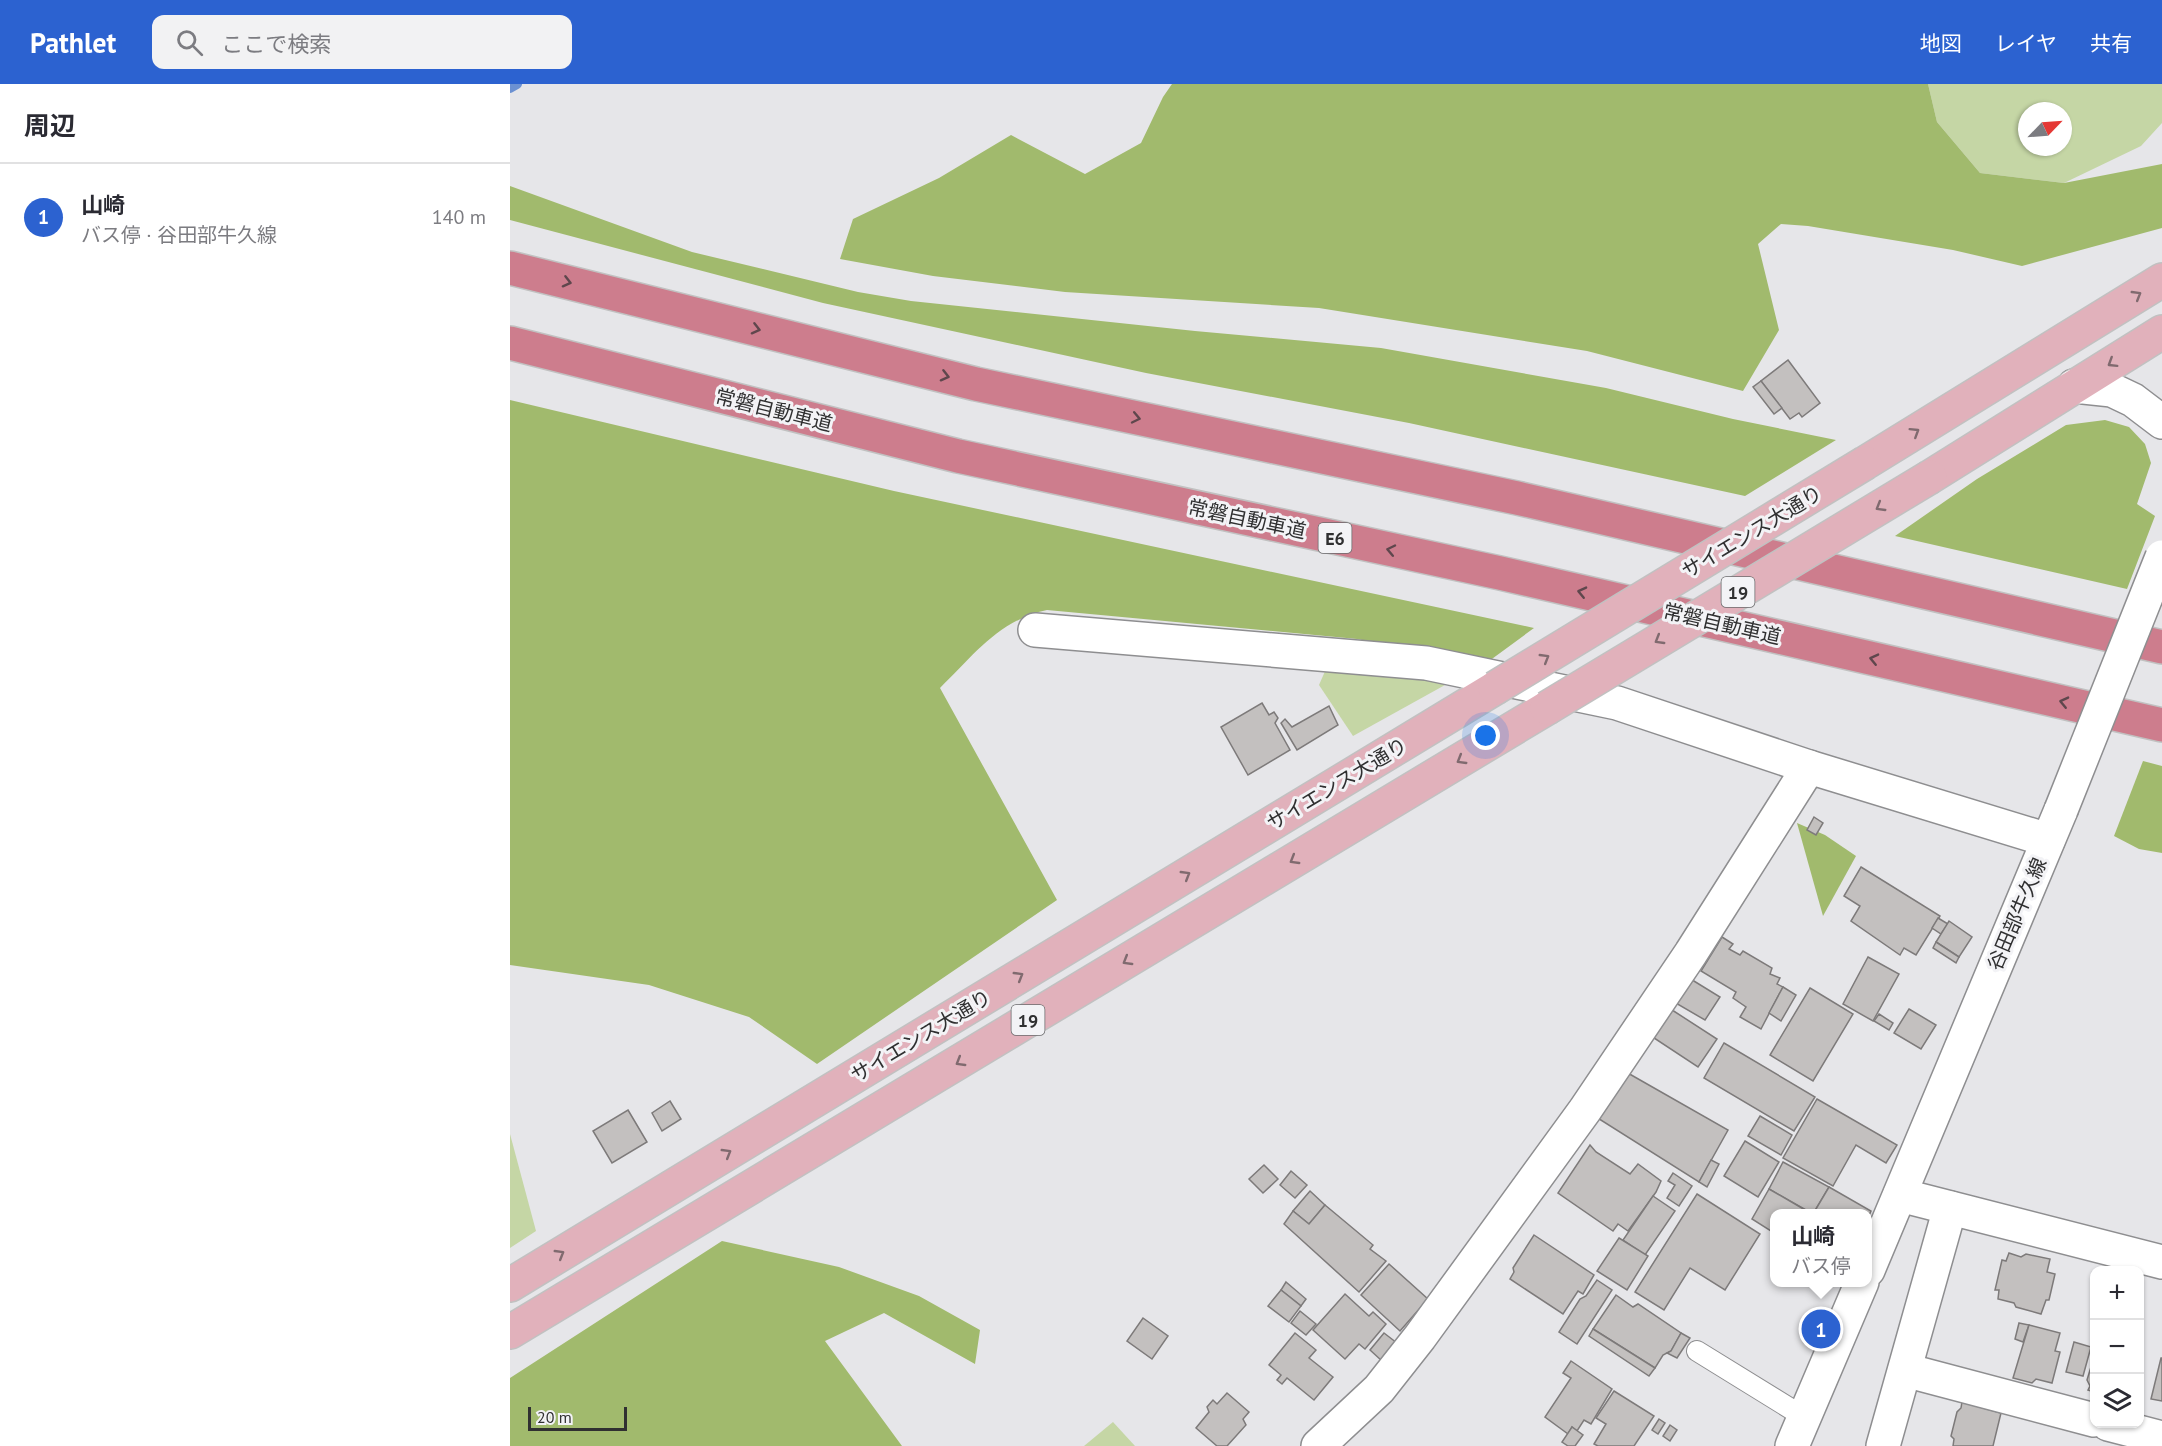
<!DOCTYPE html>
<html lang="ja">
<meta charset="utf-8">
<style>
:root{--surface:#fff;--page:#f2f2f3;--text:#2b2b33;--muted:#7c7c81;--line:#e1e1e2;--accent:#2c62d0}
body{margin:0;font-family:"PT Sans","Noto Sans JP",sans-serif;background:var(--page);color:var(--text)}
.controls{position:absolute;right:18px;bottom:18px;display:grid;overflow:hidden;border-radius:12px;box-shadow:0 2px 4px #0004}
.controls button{width:54px;height:54px;display:grid;place-items:center;padding:0;border:0;border-bottom:2px solid var(--line);background:var(--surface);color:var(--text);font:30px sans-serif}
.compass{position:absolute;left:1508px;top:18px;width:54px;height:54px;border-radius:50%;background:var(--surface);box-shadow:0 2px 4px #0004;rotate:65deg}
.scale{position:absolute;left:18px;bottom:15px;width:99px;box-sizing:border-box;padding-left:6px;border:3px solid #303031;border-top:0;font-size:16px;line-height:21px;white-space:nowrap;color:#303031;-webkit-text-stroke:4px #f3f3f6;paint-order:stroke}
.you{position:absolute;left:976px;top:652px;width:21px;height:21px;margin:-15px;border:4px solid #fff;border-radius:50%;background:#1a73e8;box-shadow:0 0 0 9px #1a73e833}
.badge{display:grid;place-items:center;width:39px;height:39px;border-radius:50%;background:var(--accent);color:#fff;font-size:20px;font-weight:700}
.pin{position:absolute;translate:-50% -50%;border:3px solid #fff;box-shadow:0 2px 6px #0006}
.popup{position:absolute;left:1260px;top:1125px;width:102px;height:78px;box-sizing:border-box;display:grid;place-content:center;border-radius:12px;background:var(--surface);filter:drop-shadow(0 2px 4px #0005);font-size:20px;white-space:nowrap;color:var(--muted)}
.popup b{font-size:22px;color:var(--text)}
.popup::after{content:'';position:absolute;left:50%;top:100%;margin-left:-12px;border:12px solid transparent;border-top-color:var(--surface)}
.list{margin:0;padding:0;list-style:none}
h2{display:flex;justify-content:space-between;align-items:center;height:78px;margin:0;padding:0 24px;font-size:26px}
h2 small{font-size:20px;font-weight:400;color:var(--muted)}
.list li{display:grid;grid-template-columns:39px 1fr auto;gap:18px;align-items:center;box-sizing:border-box;height:108px;padding:0 24px;border-top:2px solid var(--line)}
.list b{display:block;font-size:22px;white-space:nowrap}
.list p{margin:0;font-size:20px;white-space:nowrap;color:var(--muted)}
.list em{font-size:20px;font-style:normal;color:var(--muted)}
.icon{flex:none;width:33px;height:33px;fill:none;stroke:currentColor;stroke-width:2;stroke-linecap:round;stroke-linejoin:round}
.map{position:relative;flex:none;width:1652px;height:1362px;overflow:hidden}
header{display:flex;align-items:center;gap:36px;box-sizing:border-box;height:84px;padding:0 30px;background:var(--accent);color:#fff}
header strong{font-size:28px}
nav{display:flex;gap:33px;margin-inline-start:auto;font-size:21px}
.search{width:420px;height:54px;background:var(--page);display:flex;align-items:center;gap:15px;box-sizing:border-box;padding:0 21px;border-radius:12px;color:var(--muted);font-size:22px}
main{display:flex}
aside{flex:1;background:var(--surface)}
.map>svg:first-child{display:block}
.green{fill:#c5d6a5;fill-rule:evenodd}
.forest{fill:#a1ba6d}
.lines{fill:none;stroke-linecap:round;stroke-linejoin:round}
.stream{stroke:#6c91d2;stroke-width:10}
.building{fill:#c3c0bf;stroke:#7d7a7a;stroke-width:1.5}
.lane-casing{stroke:#8e8e90;stroke-width:22}
.street-casing{stroke:#8e8e90;stroke-width:36}
.secondary-casing{stroke:#8e8e90;stroke-width:36}
.primary-casing{stroke:#c1c1c1;stroke-width:36}
.highway-casing{stroke:#c1c1c1;stroke-width:36}
.lane{stroke:#fff;stroke-width:20}
.street{stroke:#fff;stroke-width:33}
.secondary{stroke:#fff;stroke-width:33}
.primary{stroke:#e1b1bb;stroke-width:33}
.highway{stroke:#cd7d8d;stroke-width:33}
.secondary-bridge-casing{stroke:#8e8e90;stroke-width:36;stroke-linecap:butt}
.primary-bridge-casing{stroke:#c1c1c1;stroke-width:36;stroke-linecap:butt}
.secondary-bridge{stroke:#fff;stroke-width:33}
.primary-bridge{stroke:#e1b1bb;stroke-width:33}
.oneway{stroke:#5f474d}
.oneway2{stroke:#806a6f}
.labels{text-anchor:middle;dominant-baseline:central;stroke-width:6;stroke-linejoin:round;paint-order:stroke}
.shield{fill:#f3f3f6;stroke:#6a6a6c;stroke-width:1.5}
.shield-label{font-size:18px;font-weight:bold;fill:#303031}
.street-label{font-size:20px;fill:#303031;stroke:#f3f3f6}
</style>
<header>
<strong>Pathlet</strong>
<div class="search"><svg class="icon" aria-label="search" viewBox="0 0 24 24"><circle cx="10" cy="10" r="6"/><path d="M15 15l6 6"/></svg>ここで検索</div>
<nav><a>地図</a><a>レイヤ</a><a>共有</a></nav>
</header>
<main>
<aside>
<h2>周辺<small></small></h2>
<ul class="list">
<li><span class="badge">1</span><div><b>山崎</b><p>バス停 · 谷田部牛久線</p></div><em>140 m</em></li>
</ul>
</aside>
<div class="map">
<svg width="1652" height="1362" viewBox="0 0 1652 1362">
<rect width="100%" height="100%" fill="#e6e6e9"/>
<!-- green -->
<g class="green">
<path d="M1418,0h234v39l-21,23 -77,37 -84,-10 -43,-51zM1517,27h36v36h-36z"/>
<path d="M816,585l117,11 2,5 -92,51 -34,-51z"/>
<path d="M0,1050l26,97 -26,17z"/>
<path d="M603,1338l22,24h-51z"/>
</g>
<!-- forest -->
<g class="forest">
<path d="M662,0h756l9,38 43,51 84,10 98,-19v64l-140,38 -69,-16 -145,-24 -27,-2 -23,20 21,86 -36,61 -156,-40 -268,-43 -254,-16 -132,-16 -93,-17 13,-40 86,-41 72,-43 74,39 56,-31 22,-46z"/>
<path d="M0,102l182,66 166,40 53,9 284,30 186,17 225,40 127,31 103,21 -91,56 -336,-73 -263,-50 -323,-70 -313,-83z"/>
<path d="M0,316l384,91 640,137 -49,36 -128,-25 -310,-29c-48,10 -73,45 -107,78l117,212 -240,164 -68,-47 -100,-32 -139,-20z"/>
<path d="M1595,336l24,7 16,17 6,19 -14,41 18,12 -28,73 -232,-53 82,-57 89,-54z"/>
<path d="M1633,677l19,5v87l-23,-4 -25,-13z"/>
<path d="M1287,739l28,12 31,21 -33,60z"/>
<path d="M212,1157l117,26 80,29 61,34 -5,34 -91,-51 -59,28 77,105h-392v-68z"/>
</g>
<g class="lines">
<!-- stream -->
<path class="stream" d="M0,4l7,-4"/>
</g>
<!-- building -->
<g class="building">
<path d="M1278,276l32,43 -18,14 -3,-4 -9,6 -29,-38z"/>
<path d="M1251,297l21,27 -8,6 -21,-27z"/>
<path d="M752,619l7,12 5,-3 4,6 -3,5 15,27 -42,25 -27,-48z"/>
<path d="M819,622l9,19 -41,25 -16,-27 4,-4 7,8z"/>
<path d="M1304,733l9,6 -7,12 -9,-5z"/>
<path d="M1351,783l79,49 -24,39 -12,-7 -4,7 -49,-34 9,-15 -16,-10z"/>
<path d="M1428,834l10,6 -7,10 -9,-6z"/>
<path d="M1439,837l23,16 -13,20 -23,-15z"/>
<path d="M1212,853l11,7 -4,5 11,6 3,-4 29,17 -2,6 10,4 -3,6 6,3 -22,42 -21,-12 6,-10 -13,-9 3,-6 -35,-21z"/>
<path d="M1426,858l23,15 -3,6 -23,-15z"/>
<path d="M1358,873l31,17 -26,47 -30,-17z"/>
<path d="M1179,894l31,19 -15,23 -31,-18z"/>
<path d="M1273,903l13,8 -15,26 -12,-8z"/>
<path d="M1300,904l43,26 -40,67 -43,-26z"/>
<path d="M1159,924l48,31 -19,28 -47,-31z"/>
<path d="M1399,925l27,16 -15,24 -27,-16z"/>
<path d="M1369,930l14,9 -4,7 -15,-9z"/>
<path d="M1214,959l91,54 -21,34 -90,-53z"/>
<path d="M1116,988l102,58 -29,52 -103,-65z"/>
<path d="M1307,1015l80,46 -11,18 -30,-18 -23,41 -50,-28z"/>
<path d="M160,1017l11,18 -19,12 -10,-18z"/>
<path d="M118,1026l19,32 -35,21 -19,-32z"/>
<path d="M1250,1032l32,19 -11,20 -33,-19z"/>
<path d="M1235,1057l34,21 -21,35 -34,-21z"/>
<path d="M1080,1061l6,7 34,22 8,-10 23,17 -5,11 -28,39 -10,-7 -5,7 -55,-38z"/>
<path d="M1201,1076l8,4 -12,23 -8,-5z"/>
<path d="M1273,1078l46,25 -16,27 -44,-25z"/>
<path d="M754,1081l14,14 -15,14 -14,-14z"/>
<path d="M781,1087l16,14 -12,13 -15,-13z"/>
<path d="M1163,1089l19,13 -13,20 -12,-8 8,-13 -7,-4z"/>
<path d="M1319,1103l42,24 -3,7v-4h-55z"/>
<path d="M1259,1105l43,25h-38v19l-22,-14z"/>
<path d="M800,1107l15,14 -16,19 -16,-13z"/>
<path d="M1187,1110l63,40 -35,56 -35,-22 -26,42 -29,-18z"/>
<path d="M1143,1112l22,15 -30,44 -22,-15z"/>
<path d="M815,1121l48,40 -3,4 16,12 -27,31 -75,-68 9,-13 16,13z"/>
<path d="M1024,1151l60,40 -11,19 -5,-3 -15,23 -53,-35 4,-7 -1,-4z"/>
<path d="M1109,1154l29,18 -21,34 -30,-19z"/>
<path d="M1499,1169l12,4 5,-3 24,5 -3,13 8,2 -6,26h-3l-5,14 -25,-7 -2,-4 -16,-4 1,-9h-4l7,-30 4,1z"/>
<path d="M879,1180l39,35 -28,32 -39,-36z"/>
<path d="M1087,1196l15,10 -35,54 -18,-12 21,-33 6,-3z"/>
<path d="M776,1198l20,17 -5,7 -20,-16z"/>
<path d="M771,1206l20,16 -12,16 -21,-16z"/>
<path d="M835,1210l24,22 4,-4 13,12 -21,25 -6,-5 -14,15 -32,-29z"/>
<path d="M1106,1211l17,12 5,-3 43,29 -10,18 -8,4 -8,13 -62,-39z"/>
<path d="M790,1227l16,13 -10,11 -15,-12z"/>
<path d="M633,1234l25,18 -16,23 -25,-18z"/>
<path d="M1509,1239l10,2 -6,17 -8,-3z"/>
<path d="M1519,1241l31,8 -5,18 5,1 -8,31 -16,-4 -4,4 -19,-5z"/>
<path d="M1083,1245l62,39 -6,8 -60,-40z"/>
<path d="M785,1249l21,17 -7,8 24,19 -19,23 -27,-22 -5,6 -5,-4 4,-5 -12,-10z"/>
<path d="M874,1249l13,10 -15,18 -12,-11z"/>
<path d="M1171,1249l9,5 -13,20 -10,-5 4,-2z"/>
<path d="M1564,1258l17,5 -8,29 -17,-4z"/>
<path d="M1584,1273v35l-6,-2 2,-4 -3,-6z"/>
<path d="M1651,1274h1v43l-11,-2z"/>
<path d="M1061,1277l41,28 -21,35 -7,-4 -7,11 -5,-4 -4,7 -23,-17 26,-39 -8,-5z"/>
<path d="M1104,1307l40,25 -20,30h-36l-4,-2 12,-20 -10,-6z"/>
<path d="M717,1309l22,19 -6,7 3,6 -19,21h-10l-21,-18 13,-16 -2,-5 6,-7 4,4z"/>
<path d="M1452,1318l39,11 -8,33h-40l1,-7 -3,-3 6,-24 4,-4z"/>
<path d="M1149,1335l6,4 -7,11 -6,-4z"/>
<path d="M1160,1341l7,5 -7,11 -7,-5z"/>
<path d="M1062,1343l11,8 -8,11h-7l-6,-4z"/>
</g>
<g class="lines">
<defs>
<path id="lane" d="M1187,1267l107,66"/>
<g id="street">
<path d="M525,546l391,33 191,40 192,64 239,73"/>
<path d="M1390,1111l262,67"/>
<path d="M1395,1286l189,50"/>
<path d="M1598,1340l54,14"/>
<path d="M808,1362l61,-57 41,-52 165,-227 106,-157 118,-186"/>
<path d="M1373,1362l67,-238"/>
</g>
<g id="secondary">
<path d="M1564,302l38,4 21,10 29,22"/>
<path d="M1358,1186l193,-460"/>
<path d="M1282,1362l70,-164"/>
</g>
<g id="primary">
<path d="M1355,379l297,-183"/>
<path d="M1420,393l232,-145"/>
<path d="M0,1201l985,-597"/>
<path d="M0,1248l1037,-624"/>
</g>
<g id="highway">
<path d="M0,184l466,116 541,114 645,149"/>
<path d="M0,259l448,113 542,117 662,152"/>
</g>
</defs>
<!-- lane casing -->
<use href="#lane" class="lane-casing"/>
<!-- street casing -->
<use href="#street" class="street-casing"/>
<!-- secondary casing -->
<use href="#secondary" class="secondary-casing"/>
<!-- primary casing -->
<use href="#primary" class="primary-casing"/>
<!-- highway casing -->
<use href="#highway" class="highway-casing"/>
<!-- lane -->
<use href="#lane" class="lane"/>
<!-- street -->
<use href="#street" class="street"/>
<!-- secondary -->
<use href="#secondary" class="secondary"/>
<!-- primary -->
<use href="#primary" class="primary"/>
<!-- highway -->
<use href="#highway" class="highway"/>
<defs>
<path id="secondary-bridge" d="M1551,726l101,-253"/>
<g id="primary-bridge">
<path d="M985,604l370,-225"/>
<path d="M1037,624l383,-231"/>
</g>
</defs>
<!-- secondary-bridge casing -->
<use href="#secondary-bridge" class="secondary-bridge-casing"/>
<!-- primary-bridge casing -->
<use href="#primary-bridge" class="primary-bridge-casing"/>
<!-- secondary-bridge -->
<use href="#secondary-bridge" class="secondary-bridge"/>
<!-- primary-bridge -->
<use href="#primary-bridge" class="primary-bridge"/>
</g>
<!-- one-way arrows -->
<defs><path id="oneway-chevron" d="M-2-3.5L2.5 0L-2 3.5" fill="none" stroke-width="1.6" stroke-linecap="round" stroke-linejoin="round" transform="scale(1.5)"/></defs>
<g class="oneway">
<use href="#oneway-chevron" transform="translate(57 198) rotate(14)"/>
<use href="#oneway-chevron" transform="translate(246 245) rotate(14)"/>
<use href="#oneway-chevron" transform="translate(435 292) rotate(14)"/>
<use href="#oneway-chevron" transform="translate(626 334) rotate(12)"/>
<use href="#oneway-chevron" transform="translate(881 466) rotate(-168)"/>
<use href="#oneway-chevron" transform="translate(1072 508) rotate(-167)"/>
<use href="#oneway-chevron" transform="translate(1364 575) rotate(-167)"/>
<use href="#oneway-chevron" transform="translate(1554 618) rotate(-167)"/>
</g>
<g class="oneway2">
<use href="#oneway-chevron" transform="translate(1627 211) rotate(-31)"/>
<use href="#oneway-chevron" transform="translate(1602 279) rotate(148)"/>
<use href="#oneway-chevron" transform="translate(1405 348) rotate(-32)"/>
<use href="#oneway-chevron" transform="translate(1370 423) rotate(149)"/>
<use href="#oneway-chevron" transform="translate(1149 556) rotate(149)"/>
<use href="#oneway-chevron" transform="translate(1035 574) rotate(-31)"/>
<use href="#oneway-chevron" transform="translate(951 676) rotate(149)"/>
<use href="#oneway-chevron" transform="translate(784 776) rotate(149)"/>
<use href="#oneway-chevron" transform="translate(676 791) rotate(-31)"/>
<use href="#oneway-chevron" transform="translate(617 877) rotate(149)"/>
<use href="#oneway-chevron" transform="translate(509 892) rotate(-31)"/>
<use href="#oneway-chevron" transform="translate(450 978) rotate(149)"/>
<use href="#oneway-chevron" transform="translate(217 1069) rotate(-31)"/>
<use href="#oneway-chevron" transform="translate(50 1170) rotate(-31)"/>
</g>
<g class="labels">
<!-- shield labels -->
<g class="shield">
<rect x="808.5" y="439" width="33" height="30" rx="4.5"/>
<rect x="1211.5" y="493" width="33" height="30" rx="4.5"/>
<rect x="501.5" y="921" width="33" height="30" rx="4.5"/>
</g>
<g class="shield-label">
<text x="825" y="454">E6</text>
<text x="1228" y="508">19</text>
<text x="518" y="936">19</text>
</g>
<!-- street labels -->
<g class="street-label">
<text transform="translate(264 326) rotate(14)">常磐自動車道</text>
<text transform="translate(737 435) rotate(12)">常磐自動車道</text>
<text transform="translate(1242 448) rotate(-31)">サイエンス大通り</text>
<text transform="translate(1212 540) rotate(13)">常磐自動車道</text>
<text transform="translate(827 700) rotate(-31)">サイエンス大通り</text>
<text transform="translate(1507 830) rotate(-67)">谷田部牛久線</text>
<text transform="translate(411 952) rotate(-31)">サイエンス大通り</text>
</g>
</g>
</svg>
<div class="controls">
<button>+</button>
<button>−</button>
<button><svg class="icon" aria-label="layers" viewBox="0 0 24 24"><path d="M12 4l9 5-9 5-9-5zM3 14l9 5 9-5"/></svg></button>
</div>
<svg class="compass" viewBox="-18 -18 36 36"><path d="M0-13l5 13h-10z" fill="#e53935"/><path d="M0 13l5-13h-10z" fill="#7c7c81"/></svg>
<div class="scale">20 m</div>
<div class="you"></div>
<div class="pin badge" style="left:1311px;top:1245px">1</div>
<div class="popup"><b>山崎</b>バス停</div>
</div>
</main>
